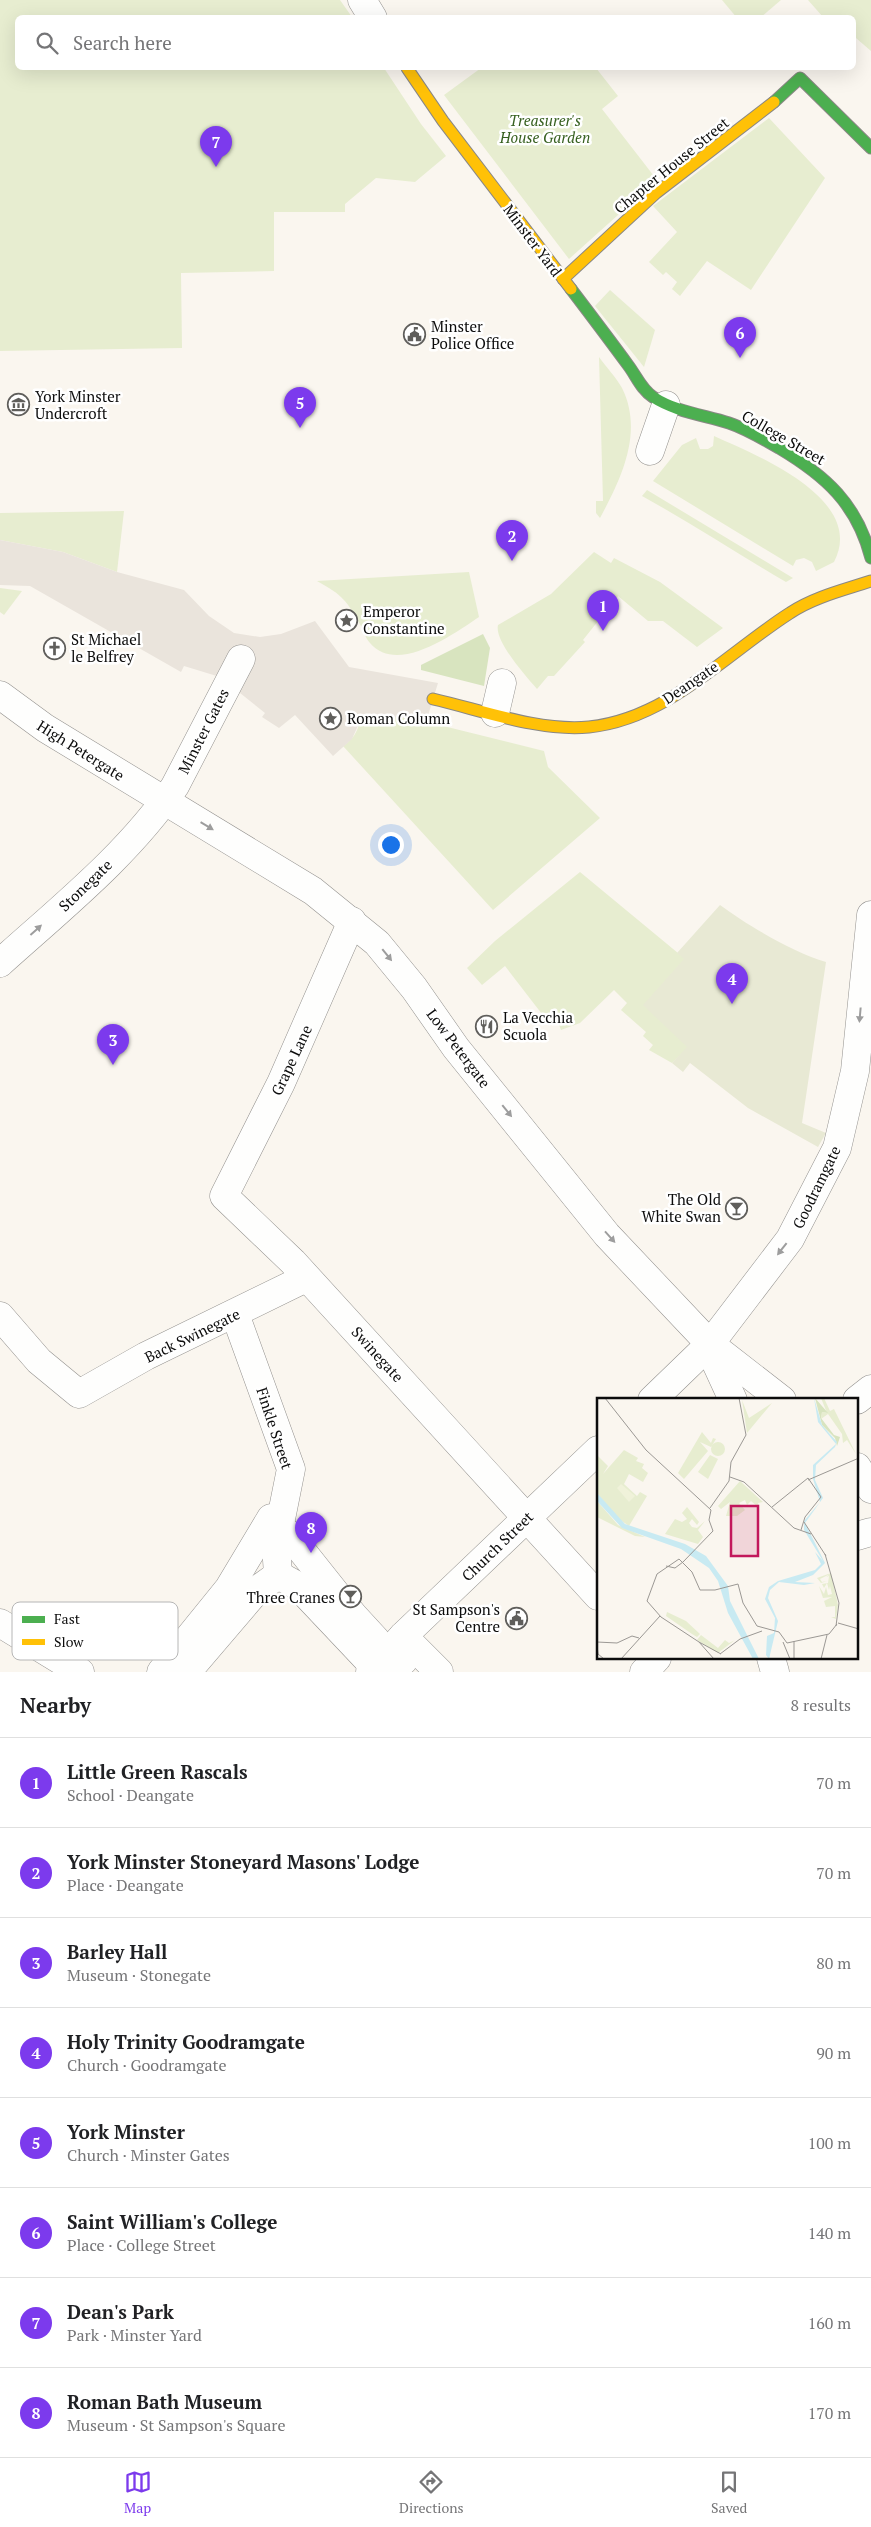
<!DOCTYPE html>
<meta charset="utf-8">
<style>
:root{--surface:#fff;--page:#f2f2f2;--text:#202124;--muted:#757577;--line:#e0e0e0;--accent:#7c3aed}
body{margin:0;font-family:"PT Serif",serif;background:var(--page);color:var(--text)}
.you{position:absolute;left:390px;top:844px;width:18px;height:18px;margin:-12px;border:4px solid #fff;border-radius:50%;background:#1a73e8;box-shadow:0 0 0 8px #1a73e833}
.badge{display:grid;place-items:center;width:32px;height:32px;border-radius:50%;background:var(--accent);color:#fff;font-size:16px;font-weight:700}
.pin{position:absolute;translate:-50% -41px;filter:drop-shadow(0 1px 2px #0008)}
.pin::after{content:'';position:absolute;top:26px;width:18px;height:15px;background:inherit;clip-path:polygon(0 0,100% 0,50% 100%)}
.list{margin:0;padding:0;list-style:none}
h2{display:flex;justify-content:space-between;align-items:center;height:65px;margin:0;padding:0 20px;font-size:21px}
h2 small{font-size:16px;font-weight:400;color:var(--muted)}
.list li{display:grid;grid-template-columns:32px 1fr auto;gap:15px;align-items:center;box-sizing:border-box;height:90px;padding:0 20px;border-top:1px solid var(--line)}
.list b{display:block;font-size:19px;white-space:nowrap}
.list p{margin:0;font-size:16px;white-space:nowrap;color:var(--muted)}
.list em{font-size:16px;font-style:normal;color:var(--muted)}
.icon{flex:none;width:28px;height:28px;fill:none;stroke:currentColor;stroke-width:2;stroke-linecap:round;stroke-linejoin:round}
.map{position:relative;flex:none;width:871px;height:1672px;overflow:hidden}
.search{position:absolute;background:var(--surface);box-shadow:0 5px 20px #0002;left:15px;right:15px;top:15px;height:55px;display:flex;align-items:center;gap:12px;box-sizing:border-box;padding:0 18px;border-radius:8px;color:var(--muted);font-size:19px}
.sheet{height:785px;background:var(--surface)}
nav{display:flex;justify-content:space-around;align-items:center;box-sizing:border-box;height:70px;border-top:1px solid var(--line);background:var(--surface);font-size:14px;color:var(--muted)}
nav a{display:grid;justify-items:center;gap:2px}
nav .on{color:var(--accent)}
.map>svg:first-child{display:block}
.green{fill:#e7edd0}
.forest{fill:#d8e4bf}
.cemetery{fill:#e8e9d4}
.plaza{fill:#eae4dc}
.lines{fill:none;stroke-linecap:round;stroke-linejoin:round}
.street-casing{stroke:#93918e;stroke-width:29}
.fast-casing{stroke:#8a8885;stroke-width:13}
.slow-casing{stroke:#8a8885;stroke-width:13}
.street{stroke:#fefefd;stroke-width:28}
.fast{stroke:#4caf50;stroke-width:11}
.slow{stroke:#ffc107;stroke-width:11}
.oneway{fill:#9d9d9d}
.labels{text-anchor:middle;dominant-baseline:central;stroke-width:5;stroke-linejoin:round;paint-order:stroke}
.park-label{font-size:15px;font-style:italic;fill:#376020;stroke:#fff}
.street-label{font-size:15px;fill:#0c0c0c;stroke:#fff}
.poi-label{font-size:15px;fill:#0c0c0c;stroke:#fff;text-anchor:start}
.inset-road{fill:none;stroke:#9b9894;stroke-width:1}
.view{fill:#c2185b;fill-opacity:0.15;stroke:#c2185b;stroke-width:2.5}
.inset-edge{fill:none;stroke:#0c0c0c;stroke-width:2.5}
.key{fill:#fff;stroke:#b6b6b6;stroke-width:1}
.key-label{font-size:14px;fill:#0c0c0c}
</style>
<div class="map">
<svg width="871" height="1672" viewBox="0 0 871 1672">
<rect width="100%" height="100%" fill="#faf6ef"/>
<!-- green -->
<g class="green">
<path d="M0,0h340l12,17 -334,1v50h366l37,56 25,32 -31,26 -39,-4 -31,26v8h-71v59l-93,2 1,75 -182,3z"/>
<path d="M722,0h59l-20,17 -24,1z"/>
<path d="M808,0h63v51l-15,-13 -2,2v-22l-31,-1z"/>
<path d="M481,68h88l2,2 3,-2h22l22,28 -16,13 55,71 -88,79 -125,-164z"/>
<path d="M769,118l56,60 -74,112 -44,-29 -27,35 -8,-7 5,-7 -11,-10 -3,3 -14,-13 28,-30 -24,-26z"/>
<path d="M610,290l45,40 -11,37 -49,-61z"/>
<path d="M599,357c7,10 17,20 23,31 22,44 -1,91 -22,130l-4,-5v-12h7z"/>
<path d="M714,436c42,19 153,63 120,126l-18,9 -4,-9 -8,-4 -8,2 -3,6 -140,-85 29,-36 14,-7 4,11h8l5,-3z"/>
<path d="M647,490l146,88 -7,4c-48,-28 -95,-59 -144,-86z"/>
<path d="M124,511l-7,61 -54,-20 -63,-12v-27z"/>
<path d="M594,552l17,11 3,-5 46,24 63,46 -26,19 -34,-26h-15l-30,-25 -35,44 2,2 -31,34h-6l-11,13c-11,-13 -43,-48 -39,-64l53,-31z"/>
<path d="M469,572l10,45c-27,18 -82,58 -109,26 -4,-4 -6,-11 -9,-17 -15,-26 -17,-30 -44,-45z"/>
<path d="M0,588l22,3 -18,24 -4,-3z"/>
<path d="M387,717l24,1 133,33 4,16 52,51 -107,92 -150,-164c10,-7 14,-13 17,-25z"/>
<path d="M580,872l104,86 4,90 -16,15 -23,-13 4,-5 -10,-9 3,-4 -25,-22 6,-7 -13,-13 -34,33 -19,7 -5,-13 -11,1 -40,-52 -23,19 -15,-17 28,-27z"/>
</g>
<!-- forest -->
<path class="forest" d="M483,634l7,14 -6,38 -63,-16v-5z"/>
<!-- cemetery -->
<path class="cemetery" d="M720,905c27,20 74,48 106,57l-24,161 24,10 -8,14 -70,-39 -58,-45 -7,9 -11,-9 15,-16 -44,-42 41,-46 -7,-6z"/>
<!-- plaza -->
<path class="plaza" d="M0,540l63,12 54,20 67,18 25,26 25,17 26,4 21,-3 34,-13 34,46 89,16 -12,39 -15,-4 -24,-1 -27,4 -8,18 -19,17 -38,-41 -16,13 -17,-11 3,-4 -45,-36 -36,-11 -3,6 -151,-86 -30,-1z"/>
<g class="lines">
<defs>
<g id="street">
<path d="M362,0l11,18"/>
<path d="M650,451l16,-46"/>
<path d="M0,695l45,33 268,163 64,52 37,45 42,60 151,187 103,109 72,56"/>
<path d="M495,713l7,-30"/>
<path d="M352,921l-71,162 -57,113 69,66 305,334"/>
<path d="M0,963c61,-55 129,-109 175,-177l66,-127"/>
<path d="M235,1314l56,155 -15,75 2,31"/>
<path d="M0,1316l39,45 40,33 67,-38 160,-78"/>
<path d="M714,1345l-4,5 23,50"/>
<path d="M652,1400l58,-56 80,-105 47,-91 18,-77 16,-156"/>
<path d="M857,1400l14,-11"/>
<path d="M857,1467l14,22"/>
<path d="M857,1536l14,-4"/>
<path d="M278,1575l20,11 68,72 10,8"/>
<path d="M0,1623l80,49"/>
<path d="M403,1636l36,36"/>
<path d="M771,1658l4,14"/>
<path d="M161,1672l68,-84 42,-70 20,19 62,78 23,25 9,14 19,6 -12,12"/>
<path d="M187,1672l70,-82 21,-15"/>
<path d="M370,1672l33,-36 195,-186"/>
<path d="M644,1672l13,-14"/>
</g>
<g id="fast">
<path d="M774,102l26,-24 71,70"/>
<path d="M571,289c19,25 38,50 57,76 9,12 13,24 25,32 23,15 51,18 76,26 18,6 34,16 50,25 47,28 78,56 92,110"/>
</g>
<g id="slow">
<path d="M407,68l36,53 128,168"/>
<path d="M563,279l93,-86 118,-91"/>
<path d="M433,699c48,11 107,33 156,28 79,-8 138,-74 201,-114 24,-16 54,-23 81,-32"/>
</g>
</defs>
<!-- street casing -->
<use href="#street" class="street-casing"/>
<!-- fast casing -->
<use href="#fast" class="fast-casing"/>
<!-- slow casing -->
<use href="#slow" class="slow-casing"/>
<!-- street -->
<use href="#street" class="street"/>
<!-- fast -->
<use href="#fast" class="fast"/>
<!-- slow -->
<use href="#slow" class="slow"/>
</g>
<!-- one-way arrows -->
<defs><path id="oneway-solid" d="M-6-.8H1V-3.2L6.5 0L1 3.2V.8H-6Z" transform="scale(1.25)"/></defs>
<g class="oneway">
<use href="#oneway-solid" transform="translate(207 826) rotate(31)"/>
<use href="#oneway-solid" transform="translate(36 930) rotate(-42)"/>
<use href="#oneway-solid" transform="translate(387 955) rotate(51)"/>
<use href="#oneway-solid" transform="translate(860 1015) rotate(95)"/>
<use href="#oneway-solid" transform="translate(507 1111) rotate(51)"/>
<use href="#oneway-solid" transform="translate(610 1237) rotate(48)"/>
<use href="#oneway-solid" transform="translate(782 1249) rotate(128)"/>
</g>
<!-- icons -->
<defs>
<symbol id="civic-ring" viewBox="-11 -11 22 22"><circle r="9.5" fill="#fff" stroke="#5f5e5b" stroke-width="1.5"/><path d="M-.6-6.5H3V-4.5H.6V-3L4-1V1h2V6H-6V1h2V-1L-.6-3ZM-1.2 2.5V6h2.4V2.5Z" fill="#5f5e5b"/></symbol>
<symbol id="museum-ring" viewBox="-11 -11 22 22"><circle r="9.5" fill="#fff" stroke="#5f5e5b" stroke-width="1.5"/><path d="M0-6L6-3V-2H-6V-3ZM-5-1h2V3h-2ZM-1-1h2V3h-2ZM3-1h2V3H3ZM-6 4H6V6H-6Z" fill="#5f5e5b"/></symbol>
<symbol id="sight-ring" viewBox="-11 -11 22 22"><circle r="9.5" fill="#fff" stroke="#5f5e5b" stroke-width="1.5"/><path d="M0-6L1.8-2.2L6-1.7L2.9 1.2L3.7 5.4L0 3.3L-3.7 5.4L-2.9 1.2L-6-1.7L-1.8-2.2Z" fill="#5f5e5b"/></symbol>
<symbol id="church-ring" viewBox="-11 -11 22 22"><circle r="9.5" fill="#fff" stroke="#5f5e5b" stroke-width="1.5"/><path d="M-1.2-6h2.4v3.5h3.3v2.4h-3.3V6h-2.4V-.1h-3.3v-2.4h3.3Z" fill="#5f5e5b"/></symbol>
<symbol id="restaurant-ring" viewBox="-11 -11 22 22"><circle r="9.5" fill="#fff" stroke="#5f5e5b" stroke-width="1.5"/><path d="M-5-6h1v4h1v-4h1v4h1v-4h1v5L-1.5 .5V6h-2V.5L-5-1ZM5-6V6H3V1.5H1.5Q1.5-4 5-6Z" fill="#5f5e5b"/></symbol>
<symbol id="bar-ring" viewBox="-11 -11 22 22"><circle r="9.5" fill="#fff" stroke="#5f5e5b" stroke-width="1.5"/><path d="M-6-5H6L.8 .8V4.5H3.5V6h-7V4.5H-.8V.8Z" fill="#5f5e5b"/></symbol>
</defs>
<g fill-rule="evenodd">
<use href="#civic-ring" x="402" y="322" width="25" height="25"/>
<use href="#museum-ring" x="6" y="392" width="25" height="25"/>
<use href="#sight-ring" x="334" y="608" width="25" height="25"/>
<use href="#church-ring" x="42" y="636" width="25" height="25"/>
<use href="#sight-ring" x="318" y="706" width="25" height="25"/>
<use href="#restaurant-ring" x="474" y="1014" width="25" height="25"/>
<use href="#bar-ring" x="724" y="1196" width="25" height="25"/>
<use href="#bar-ring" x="338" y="1584" width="25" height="25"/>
<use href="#civic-ring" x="504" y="1606" width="25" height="25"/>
</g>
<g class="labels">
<!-- park labels -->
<g class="park-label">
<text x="545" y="120">Treasurer's<tspan x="545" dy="17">House Garden</tspan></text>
</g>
<!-- street labels -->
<g class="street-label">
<text transform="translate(671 165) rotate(-39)">Chapter House Street</text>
<text transform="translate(533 240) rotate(53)">Minster Yard</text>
<text transform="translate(784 437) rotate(30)">College Street</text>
<text transform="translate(690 682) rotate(-34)">Deangate</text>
<text transform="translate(203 731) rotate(-63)">Minster Gates</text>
<text transform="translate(81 750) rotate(32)">High Petergate</text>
<text transform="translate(85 885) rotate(-44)">Stonegate</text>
<text transform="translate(459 1048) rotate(53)">Low Petergate</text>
<text transform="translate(291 1060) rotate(-65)">Grape Lane</text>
<text transform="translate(816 1187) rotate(-64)">Goodramgate</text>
<text transform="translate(192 1335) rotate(-26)">Back Swinegate</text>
<text transform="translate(378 1354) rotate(48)">Swinegate</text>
<text transform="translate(275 1428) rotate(72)">Finkle Street</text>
<text transform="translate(497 1546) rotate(-44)">Church Street</text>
</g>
<!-- poi labels -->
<g class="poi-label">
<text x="431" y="326">Minster<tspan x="431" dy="17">Police Office</tspan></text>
<text x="35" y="396">York Minster<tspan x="35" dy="17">Undercroft</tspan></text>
<text x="363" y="611">Emperor<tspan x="363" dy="17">Constantine</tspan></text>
<text x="71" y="639">St Michael<tspan x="71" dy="17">le Belfrey</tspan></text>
<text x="347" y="718">Roman Column</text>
<text x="503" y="1017">La Vecchia<tspan x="503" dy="17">Scuola</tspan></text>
<text x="721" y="1199" text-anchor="end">The Old<tspan x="721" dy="17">White Swan</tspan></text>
<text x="335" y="1597" text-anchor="end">Three Cranes</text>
<text x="500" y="1609" text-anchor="end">St Sampson's<tspan x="500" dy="17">Centre</tspan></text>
</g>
</g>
<!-- overview -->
<g transform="translate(597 1398)">
<rect width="261" height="261" fill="#faf6ef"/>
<path d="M224,0h3l6,13 4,-2 22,45 -9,-14 -4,3 -1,-9 -14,-20 -7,5 1,-7 5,1zM145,2l7,18 23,-15 -25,30zM105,34l9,11 2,-5 3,1 -5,8 -11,-5 8,9 -24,28 -6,-6zM114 51a7 7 0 1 1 14 0a7 7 0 1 1-14 0ZM27,52l14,8 -2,3 8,3 -2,4 6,5 -5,9 -14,-8 -5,10 13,12 3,-4 7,4 -18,30 -13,-9 -19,-24v-38l11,11 -5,8zM113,57l8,4 -10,20 -10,-7zM143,83l23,21 -5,1 1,5 -8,-7 -4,4 -2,-5 -6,3 6,7 -8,6h-11l4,-14 -9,7 -3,-3zM0,103l21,24 27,12 -10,-1 -38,-19zM90,109l12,15 -2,3 -5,-6 -3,4 3,4 5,1 8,-7 -7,9 5,7 -5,7 -33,-10 10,-15 7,3 5,-3 -5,-6zM234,175l7,32 -2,14 -5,-2h4v-11l-9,1 -2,-6 8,-4 -9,1 -4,-12 5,8 2,-7 2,8 4,-1 -2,-8 -1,4 -2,-7 -3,5 -2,-4 6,-1 1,-7 -3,1 4,-3 -10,5 2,3 5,-1 -6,2 -4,-5zM70,214l19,9 14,13 -3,3 -5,-3 -26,-18zM104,237l17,13 7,-8 4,3 6,-3 -17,13 -21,-13z" fill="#e7edd0"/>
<path d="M218,0l13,15 -6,-1 -1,6 13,17 6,2 -3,9 -2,-8 -13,-13z" fill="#d8e4bf"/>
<path d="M24,86l14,12 -6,6 -12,-14z" fill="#f0f2da"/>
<path d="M217,0l8,27 15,17 -2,5 -19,18 -1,15 8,18 -18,25 20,40 -12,12 -18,7 20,1 -11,2 -25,-3 -9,8 -2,8 10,23 -9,38 -3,-4 1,-19 7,-3 1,-15 -10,-19 4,-12 9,-6 37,-11 6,-6 -6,-12 8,9 -19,-31v-9l16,-19 -7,-23v-14l23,-21 -18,-22zM0,95l28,31 60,20 21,12 22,30 2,15 29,58h-6l-25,-46 -10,-32 -9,-13 -28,-19 -59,-21 -25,-27z" fill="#c8eaf2"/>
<path class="inset-road" d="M8,0l41,52 65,60 -2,10 4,11 -30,31 -8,6 -9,-2M133,79l14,5 50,46 17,6M211,82l51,-22M175,109l36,-29 13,19 -16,20 -4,13M113,110l19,-27 2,-19 15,-27 -7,-37M207,124l22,34M228,156l14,49 -3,23M241,225l21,6M0,244l20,1 15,-7 7,2M102,244l22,12M186,244l7,17M190,245l42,-9 8,-10M0,247l1,9 6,5M123,256l20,-15 22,-8M24,261l39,-43M117,261l-15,-17 -38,-25 -14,-16 10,-27 22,-15 13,13 8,18h15l23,-6 5,19 14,23 22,6 8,11M197,261v-18M224,261l6,-24"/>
<path class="view" d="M134,108h27v50h-27z"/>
<rect width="261" height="261" class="inset-edge"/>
</g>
<!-- legend -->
<rect x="12" y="1602" width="166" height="58" rx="8" class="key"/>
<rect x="22" y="1616" width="23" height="7" fill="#4caf50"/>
<rect x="22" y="1639" width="23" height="6" fill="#ffc107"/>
<g class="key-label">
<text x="54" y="1624">Fast</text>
<text x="54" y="1647">Slow</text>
</g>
</svg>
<div class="you"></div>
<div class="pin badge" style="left:603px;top:631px">1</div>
<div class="pin badge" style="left:512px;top:561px">2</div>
<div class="pin badge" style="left:113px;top:1065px">3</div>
<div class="pin badge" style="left:732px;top:1004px">4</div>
<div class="pin badge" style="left:300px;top:428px">5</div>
<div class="pin badge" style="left:740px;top:358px">6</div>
<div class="pin badge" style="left:216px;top:167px">7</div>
<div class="pin badge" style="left:311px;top:1553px">8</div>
<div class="search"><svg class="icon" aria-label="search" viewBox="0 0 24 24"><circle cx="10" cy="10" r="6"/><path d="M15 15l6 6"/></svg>Search here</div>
</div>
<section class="sheet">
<h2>Nearby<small>8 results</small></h2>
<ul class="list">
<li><span class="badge">1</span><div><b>Little Green Rascals</b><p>School · Deangate</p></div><em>70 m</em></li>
<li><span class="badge">2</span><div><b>York Minster Stoneyard Masons' Lodge</b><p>Place · Deangate</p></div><em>70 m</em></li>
<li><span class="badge">3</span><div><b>Barley Hall</b><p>Museum · Stonegate</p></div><em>80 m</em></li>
<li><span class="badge">4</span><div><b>Holy Trinity Goodramgate</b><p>Church · Goodramgate</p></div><em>90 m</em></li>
<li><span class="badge">5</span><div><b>York Minster</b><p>Church · Minster Gates</p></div><em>100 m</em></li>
<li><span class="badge">6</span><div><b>Saint William's College</b><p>Place · College Street</p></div><em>140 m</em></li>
<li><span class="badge">7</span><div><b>Dean's Park</b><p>Park · Minster Yard</p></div><em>160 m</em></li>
<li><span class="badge">8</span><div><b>Roman Bath Museum</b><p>Museum · St Sampson's Square</p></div><em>170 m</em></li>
</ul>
</section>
<nav>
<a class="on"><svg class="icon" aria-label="map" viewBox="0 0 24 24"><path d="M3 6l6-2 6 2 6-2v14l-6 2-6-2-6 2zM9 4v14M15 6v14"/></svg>Map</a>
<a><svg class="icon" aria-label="directions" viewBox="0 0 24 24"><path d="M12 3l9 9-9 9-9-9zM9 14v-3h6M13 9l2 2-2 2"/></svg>Directions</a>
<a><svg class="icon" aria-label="saved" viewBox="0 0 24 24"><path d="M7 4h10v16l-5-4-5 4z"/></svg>Saved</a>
</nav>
